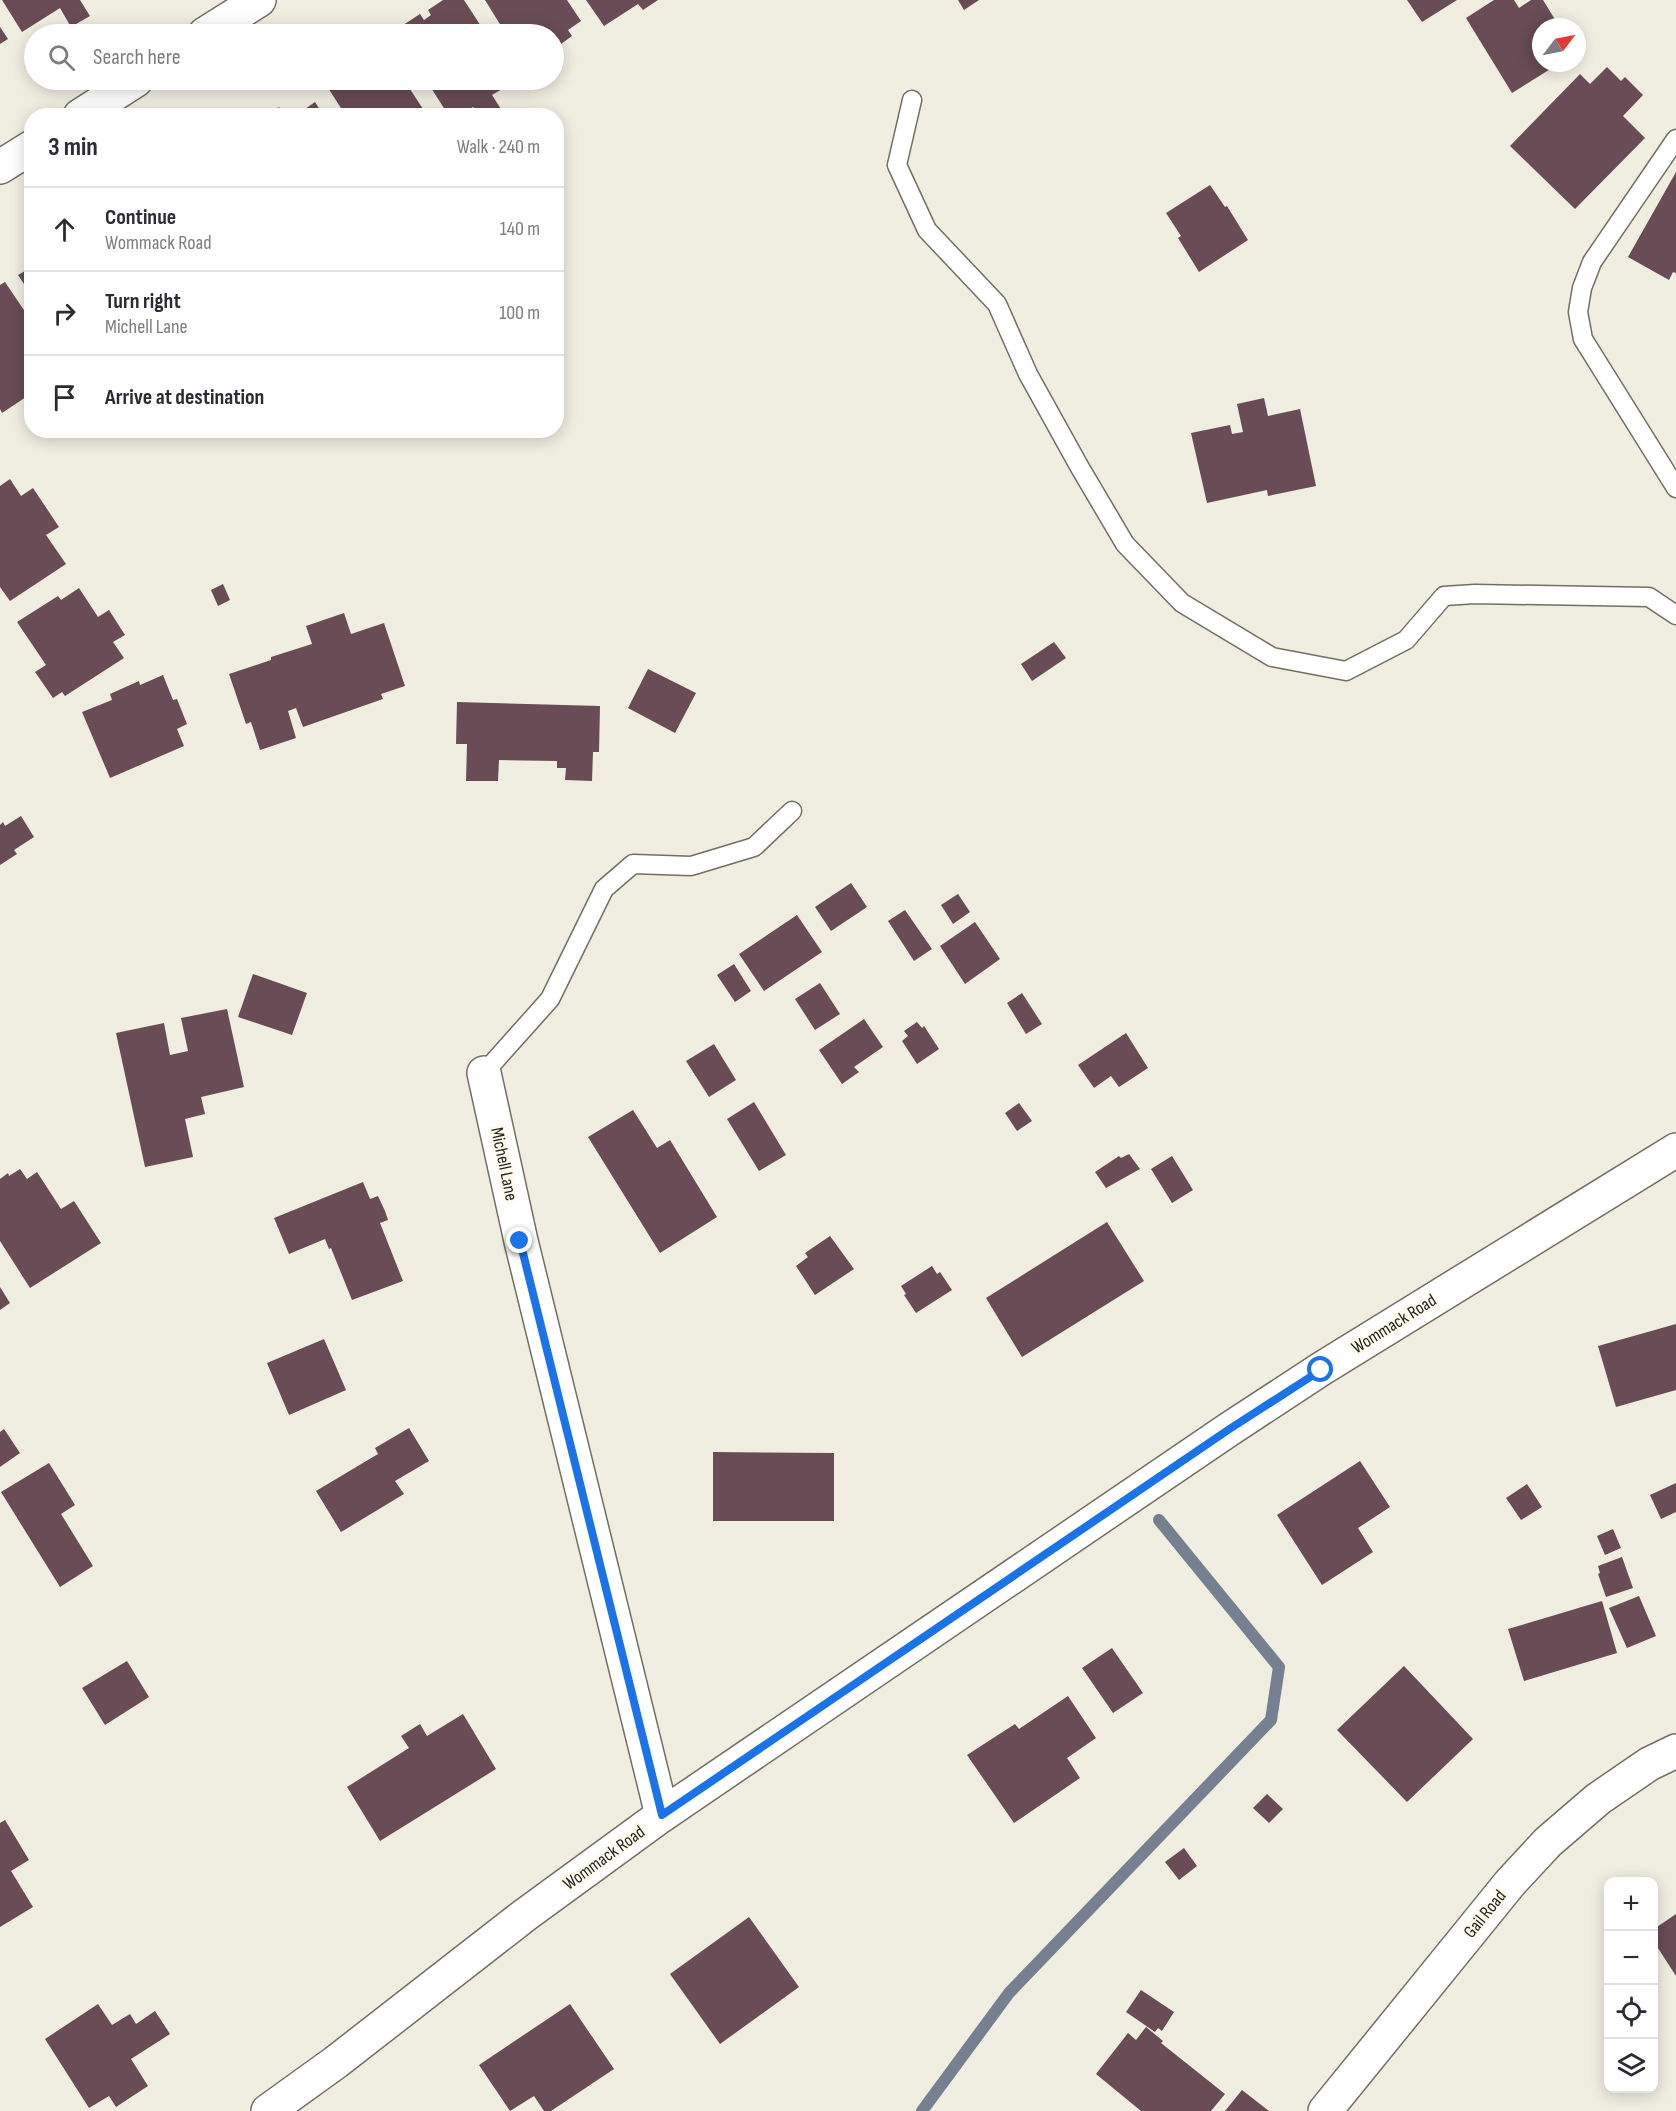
<!DOCTYPE html>
<meta charset="utf-8">
<style>
:root{--surface:#fff;--page:#f7f7f7;--text:#2b2b33;--muted:#7c7c81;--line:#e1e1e2}
body{margin:0;font-family:"Sofia Sans Condensed",sans-serif;background:var(--page);color:var(--text)}
.controls{position:absolute;right:18px;bottom:18px;display:grid;overflow:hidden;border-radius:12px;box-shadow:0 3px 15px #0003}
.controls button{width:54px;height:54px;display:grid;place-items:center;padding:0;border:0;border-bottom:2px solid var(--line);background:var(--surface);color:var(--text);font:30px sans-serif}
.compass{position:absolute;left:1532px;top:18px;width:54px;height:54px;border-radius:50%;background:var(--surface);box-shadow:0 3px 15px #0003;rotate:58deg}
.stop{position:absolute;width:18px;height:18px;margin:-14px;border:4px solid #1a73e8;border-radius:50%;background:#fff}
.stop.end{background:#1a73e8;border-color:#fff;box-shadow:0 2px 6px #0008}
.list{margin:0;padding:0;list-style:none}
h2{display:flex;justify-content:space-between;align-items:center;height:78px;margin:0;padding:0 24px;font-size:26px}
h2 small{font-size:20px;font-weight:400;color:var(--muted)}
.list li{display:grid;grid-template-columns:39px 1fr auto;gap:18px;align-items:center;box-sizing:border-box;height:84px;padding:0 24px;border-top:2px solid var(--line)}
.list b{display:block;font-size:22px;white-space:nowrap}
.list p{margin:0;font-size:20px;white-space:nowrap;color:var(--muted)}
.list em{font-size:20px;font-style:normal;color:var(--muted)}
.icon{flex:none;width:33px;height:33px;fill:none;stroke:currentColor;stroke-width:2;stroke-linecap:round;stroke-linejoin:round}
.map{position:relative;flex:none;width:1676px;height:2111px;overflow:hidden}
.search{position:absolute;background:var(--surface);box-shadow:0 3px 15px #0003;left:24px;top:24px;width:540px;height:66px;display:flex;align-items:center;gap:15px;box-sizing:border-box;padding:0 21px;border-radius:33px;color:var(--muted);font-size:22px}
.panel{position:absolute;background:var(--surface);box-shadow:0 3px 15px #0003;left:24px;top:108px;width:540px;height:330px;border-radius:24px}
.map>svg:first-child{display:block}
.lines{fill:none;stroke-linecap:round;stroke-linejoin:round}
.stream{stroke:#778091;stroke-width:12}
.building{fill:#694c55}
.lane-casing{stroke:#716f64;stroke-width:21}
.street-casing{stroke:#716f64;stroke-width:36}
.lane{stroke:#fff;stroke-width:18}
.street{stroke:#fff;stroke-width:33}
.route{stroke:#1a73e8;stroke-width:8}
.labels{text-anchor:middle;dominant-baseline:central;stroke-width:6;stroke-linejoin:round;paint-order:stroke}
.street-label{font-size:18px;fill:#22211d;stroke:#fdfbee}
</style>
<div class="map">
<svg width="1676" height="2111" viewBox="0 0 1676 2111">
<rect width="100%" height="100%" fill="#f0ede1"/>
<g class="lines">
<!-- stream -->
<path class="stream" d="M922,2111l87,-118 262,-273 8,-53 -120,-147"/>
</g>
<!-- building -->
<g class="building">
<path d="M2,0h78l10,16 -19,11 -11,-19 -38,24z"/>
<path d="M443,0h21l22,34h-90l-2,-3 26,-17 4,6 7,-5 -3,-5z"/>
<path d="M485,0h82l14,21 -13,9 4,6 -18,13v-15h-48z"/>
<path d="M586,0h72l-15,10 -5,-6 -34,22z"/>
<path d="M958,0h21l-15,10z"/>
<path d="M1407,0h50l-35,22z"/>
<path d="M1494,0h20l5,8 12,-8h12l16,26 -18,1v36h19l-48,30 -46,-75z"/>
<path d="M0,27l8,12 -8,5z"/>
<path d="M1607,67l14,14 4,-4 18,18 -20,21 22,22 -70,71 -65,-63 70,-72 10,10z"/>
<path d="M323,80h81l21,32 -5,4h-74z"/>
<path d="M426,80h91l-25,15 9,14 -10,7h-12l-6,-9 -12,9h-12z"/>
<path d="M315,102l9,14h-29z"/>
<path d="M279,107l5,9h-19z"/>
<path d="M1676,172v101l-3,-1 -4,8 -41,-23z"/>
<path d="M1210,185l15,22 2,-1 21,34 -49,32 -21,-34 3,-2 -15,-23z"/>
<path d="M32,267v29l-14,-21z"/>
<path d="M5,282l27,40v71l-30,20 -2,-4v-124z"/>
<path d="M1264,398l4,18 32,-7 16,77 -48,10 -1,-6 -60,13 -16,-70 39,-8 2,9 11,-2 -6,-28z"/>
<path d="M10,479l11,17 12,-8 26,39 -13,8 20,29 -56,37 -10,-14v-101z"/>
<path d="M223,584l7,16 -12,6 -7,-16z"/>
<path d="M79,588l19,29 11,-7 16,25 -12,7 11,16 -59,38 -3,-4 -9,6 -18,-26 11,-7 -29,-43 41,-26 3,4z"/>
<path d="M344,613l7,21 33,-11 21,63 -24,8 2,5 -80,28 -7,-19 -8,3 8,27 -36,12 -9,-28 -5,2 -17,-50 42,-14v-3l41,-13 -6,-18z"/>
<path d="M1054,642l12,16 -34,23 -11,-17z"/>
<path d="M648,669l48,24 -21,40 -47,-25z"/>
<path d="M163,675l10,25 4,-1 10,25 -10,5 7,17 -74,32 -28,-66 30,-12 -2,-6 29,-13 1,4z"/>
<path d="M457,702l143,4 -1,46h-6l-1,29 -27,-1 1,-12h-9v-7l-58,-1 -1,21h-32l1,-37h-11z"/>
<path d="M21,816l13,21 -20,13 3,4 -17,11v-40l3,-3 2,4z"/>
<path d="M851,883l16,24 -36,24 -16,-24z"/>
<path d="M958,894l12,18 -17,12 -12,-19z"/>
<path d="M905,910l27,39 -18,12 -26,-40z"/>
<path d="M797,915l25,37 -58,39 -25,-37z"/>
<path d="M975,922l25,37 -35,25 -25,-38z"/>
<path d="M734,964l17,27 -16,11 -18,-27z"/>
<path d="M253,974l54,19 -15,42 -54,-18z"/>
<path d="M820,983l20,31 -25,16 -20,-31z"/>
<path d="M1022,993l20,31 -16,10 -19,-31z"/>
<path d="M227,1009l17,78 -43,10 4,17 -20,5 8,38 -48,10 -29,-134 48,-10 6,32 18,-4 -7,-33z"/>
<path d="M864,1019l19,28 -29,20 5,5 -17,12 -23,-34z"/>
<path d="M917,1022l5,6 2,-2 15,23 -22,15 -15,-23 6,-5 -4,-5z"/>
<path d="M1126,1033l22,35 -29,19 -8,-11 -17,12 -16,-23z"/>
<path d="M714,1044l22,36 -27,17 -23,-36z"/>
<path d="M754,1102l32,53 -27,16 -32,-52z"/>
<path d="M1019,1103l13,18 -15,10 -12,-18z"/>
<path d="M633,1110l24,38 13,-8 47,77 -57,36 -72,-116z"/>
<path d="M1129,1154l11,15 -34,19 -11,-16 24,-16 2,2z"/>
<path d="M1172,1156l21,34 -21,13 -21,-34z"/>
<path d="M20,1169l7,10 10,-7 24,37 13,-8 27,42 -71,45 -30,-47v-62l8,-6 1,3z"/>
<path d="M363,1182l7,17 8,-3 7,15 3,9 -8,3 23,58 -51,19 -21,-52 -2,1 -4,-10 -36,15 -15,-36z"/>
<path d="M1107,1222l37,59 -122,76 -36,-59z"/>
<path d="M830,1236l24,33 -39,26 -19,-29 12,-9 -3,-4z"/>
<path d="M932,1266l5,8 3,-2 12,18 -36,23 -12,-18 2,-1 -5,-8z"/>
<path d="M0,1287l10,16 -10,7z"/>
<path d="M1676,1324v66l-60,17 -18,-61z"/>
<path d="M324,1339l22,51 -57,25 -22,-52z"/>
<path d="M409,1428l20,33 -34,20 9,13 -63,38 -25,-41 62,-37 -3,-6z"/>
<path d="M4,1429l16,24 -20,14v-35z"/>
<path d="M713,1452l121,1v68h-121z"/>
<path d="M1360,1461l30,46 -32,21 15,24 -51,33 -45,-70z"/>
<path d="M49,1463l26,42 -14,9 32,52 -33,21 -59,-95z"/>
<path d="M1676,1483v29l-15,7 -11,-24z"/>
<path d="M1527,1484l15,23 -21,13 -15,-22z"/>
<path d="M1613,1529l8,19 -16,7 -8,-19z"/>
<path d="M1622,1557l11,31 -27,9 -8,-23 2,-1 -2,-7z"/>
<path d="M1639,1596l17,40 -29,12 -18,-40z"/>
<path d="M1602,1601l15,52 -93,28 -16,-52z"/>
<path d="M1112,1648l31,45 -30,20 -31,-45z"/>
<path d="M127,1661l22,36 -44,28 -23,-37z"/>
<path d="M1404,1666l69,73 -66,63 -70,-72z"/>
<path d="M1068,1696l28,42 -29,20 13,20 -66,45 -47,-68 48,-31 4,5z"/>
<path d="M463,1714l33,55 -116,72 -33,-54 62,-39 -8,-12 19,-12 7,12z"/>
<path d="M1267,1794l16,15 -14,14 -16,-15z"/>
<path d="M5,1820l24,40 -18,11 22,36 -33,20v-104z"/>
<path d="M1184,1848l13,18 -18,14 -14,-18z"/>
<path d="M1676,1914v62l-22,-34v-13z"/>
<path d="M749,1917l50,70 -79,57 -50,-70z"/>
<path d="M1141,1990l33,22 -12,19 -4,-3 -3,4 -29,-20z"/>
<path d="M98,2004l14,21 18,-11 6,10 19,-13 15,23 -39,25 17,27 -32,21 -7,-11 -20,12 -44,-69z"/>
<path d="M570,2004l44,65 -63,42h-7l-10,-15 -24,15 -31,-46z"/>
<path d="M1146,2027l17,14 -2,2 64,51 -14,17h-70l-45,-37 32,-41 8,7z"/>
<path d="M1242,2090l27,21h-44z"/>
</g>
<g class="lines">
<defs>
<g id="lane">
<path d="M912,100l-15,65 30,65 70,74 31,70 51,92 46,78 57,59 90,54 74,14 60,-31 38,-44 31,-2 174,3 27,18"/>
<path d="M1676,139l-84,123 -10,26 -4,24 5,27 93,149"/>
<path d="M484,1073l66,-74 54,-110 29,-25 58,2 63,-19 38,-36"/>
</g>
<g id="street">
<path d="M205,34l54,-34"/>
<path d="M80,116l56,-36"/>
<path d="M0,167l32,-20"/>
<path d="M484,1073l37,168 141,574"/>
<path d="M268,2111l68,-49 189,-147 137,-100 566,-385 93,-61 355,-219"/>
<path d="M1325,2111l185,-228 38,-41 50,-43 51,-35 27,-13"/>
</g>
</defs>
<!-- lane casing -->
<use href="#lane" class="lane-casing"/>
<!-- street casing -->
<use href="#street" class="street-casing"/>
<!-- lane -->
<use href="#lane" class="lane"/>
<!-- street -->
<use href="#street" class="street"/>
</g>
<g class="lines">
<!-- route -->
<path class="route" d="M520,1241l142,574 566,-385 93,-60"/>
</g>
<g class="labels">
<!-- street labels -->
<g class="street-label">
<text transform="translate(504 1164) rotate(78)">Michell Lane</text>
<text transform="translate(1394 1324) rotate(-32)">Wommack Road</text>
<text transform="translate(604 1858) rotate(-36)">Wommack Road</text>
<text transform="translate(1485 1914) rotate(-51)">Gail Road</text>
</g>
</g>
</svg>
<div class="controls">
<button>+</button>
<button>−</button>
<button><svg class="icon" aria-label="locate" viewBox="0 0 24 24"><circle cx="12" cy="12" r="6"/><path d="M12 2v4M12 18v4M2 12h4M18 12h4"/></svg></button>
<button><svg class="icon" aria-label="layers" viewBox="0 0 24 24"><path d="M12 4l9 5-9 5-9-5zM3 14l9 5 9-5"/></svg></button>
</div>
<svg class="compass" viewBox="-18 -18 36 36"><path d="M0-13l5 13h-10z" fill="#e53935"/><path d="M0 13l5-13h-10z" fill="#7c7c81"/></svg>
<div class="stop" style="left:1321px;top:1370px"></div>
<div class="stop end" style="left:520px;top:1241px"></div>
<div class="search"><svg class="icon" aria-label="search" viewBox="0 0 24 24"><circle cx="10" cy="10" r="6"/><path d="M15 15l6 6"/></svg>Search here</div>
<section class="panel">
<h2>3 min<small>Walk · 240 m</small></h2>
<ul class="list">
<li><svg class="icon" aria-label="ahead" viewBox="0 0 24 24"><path d="M12 20V5M6 11l6-6 6 6"/></svg><div><b>Continue</b><p>Wommack Road</p></div><em>140 m</em></li>
<li><svg class="icon" aria-label="right" viewBox="0 0 24 24"><path d="M7 20v-9h11M14 6l5 5-5 5"/></svg><div><b>Turn right</b><p>Michell Lane</p></div><em>100 m</em></li>
<li><svg class="icon" aria-label="arrive" viewBox="0 0 24 24"><path d="M6 21V4h12l-3 4 3 4H6"/></svg><div><b>Arrive at destination</b></div></li>
</ul>
</section>
</div>
